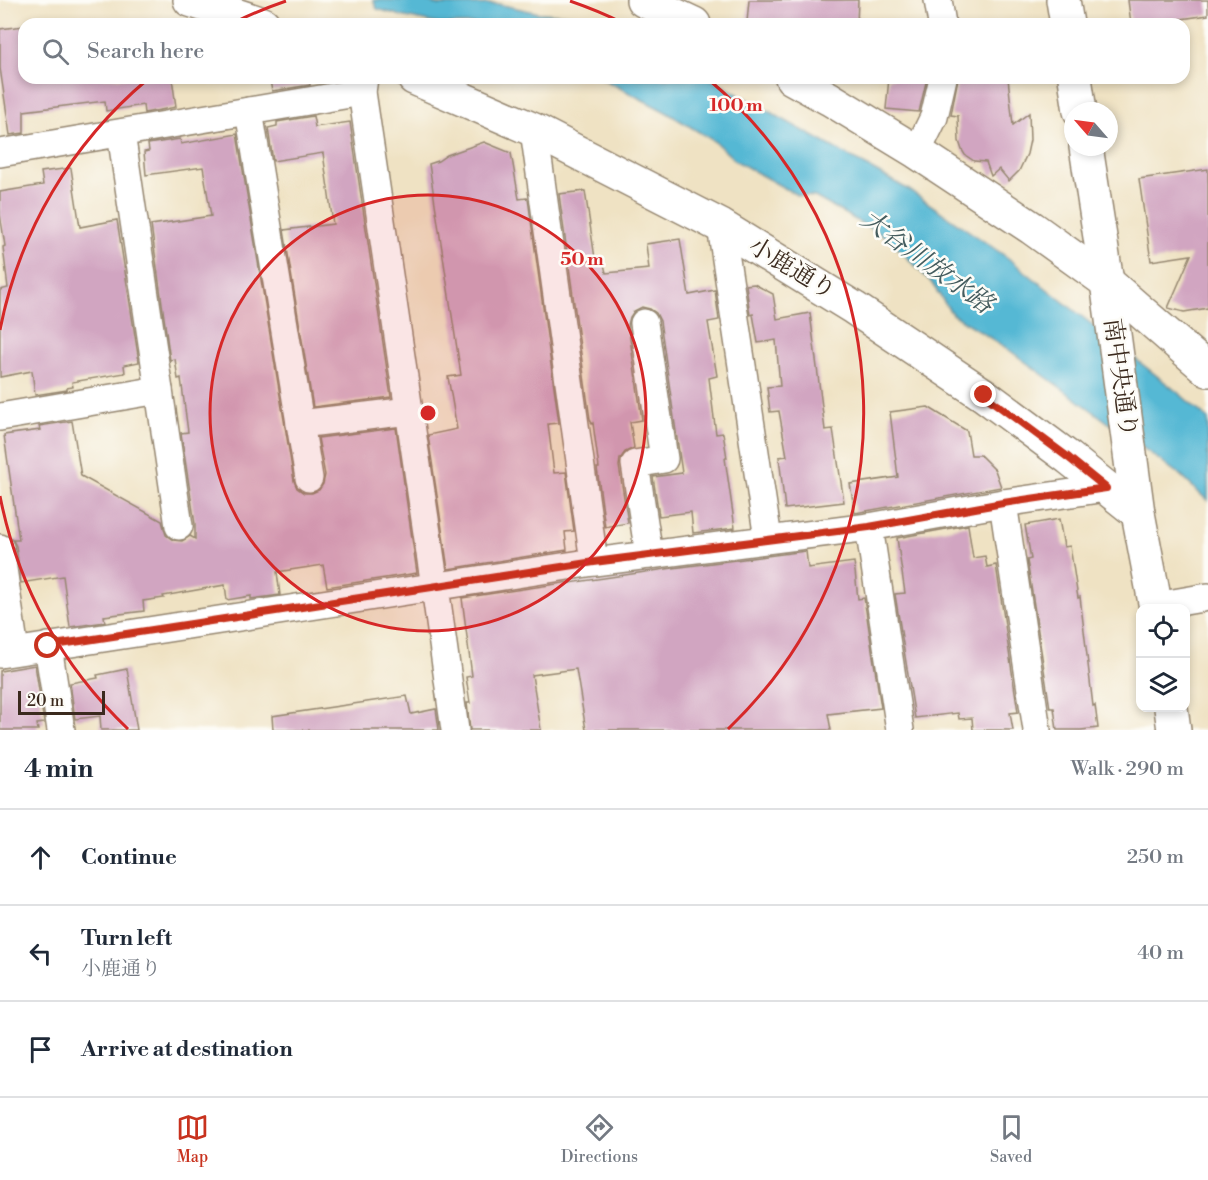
<!DOCTYPE html>
<meta charset="utf-8">
<style>
:root{--surface:#fff;--page:#f6f6f7;--text:#1f2937;--muted:#747a83;--line:#e0e1e3;--accent:#c8321e}
body{margin:0;font-family:"Libre Bodoni","Noto Serif JP",serif;background:var(--page);color:var(--text)}
.controls{position:absolute;right:18px;bottom:18px;display:grid;overflow:hidden;border-radius:12px;box-shadow:0 3px 9px #0003}
.controls button{width:54px;height:54px;display:grid;place-items:center;padding:0;border:0;border-bottom:2px solid var(--line);background:var(--surface);color:var(--text);font:30px sans-serif}
.compass{position:absolute;left:1064px;top:102px;width:54px;height:54px;border-radius:50%;background:var(--surface);box-shadow:0 3px 9px #0003;rotate:298deg}
.scale{position:absolute;left:18px;bottom:15px;width:87px;box-sizing:border-box;padding-left:6px;border:3px solid #3b2a1e;border-top:0;font-size:16px;line-height:21px;white-space:nowrap;color:#3b2a1e;-webkit-text-stroke:4px #fdfcf7;paint-order:stroke}
.stop{position:absolute;width:18px;height:18px;margin:-14px;border:4px solid #c8321e;border-radius:50%;background:#fff}
.stop.end{background:#c8321e;border-color:#fff;box-shadow:0 2px 6px #0008}
.list{margin:0;padding:0;list-style:none}
h2{display:flex;justify-content:space-between;align-items:center;height:78px;margin:0;padding:0 24px;font-size:26px}
h2 small{font-size:20px;font-weight:400;color:var(--muted)}
.list li{display:grid;grid-template-columns:39px 1fr auto;gap:18px;align-items:center;box-sizing:border-box;height:96px;padding:0 24px;border-top:2px solid var(--line)}
.list b{display:block;font-size:22px;white-space:nowrap}
.list p{margin:0;font-size:20px;white-space:nowrap;color:var(--muted)}
.list em{font-size:20px;font-style:normal;color:var(--muted)}
.icon{flex:none;width:33px;height:33px;fill:none;stroke:currentColor;stroke-width:2;stroke-linecap:round;stroke-linejoin:round}
.map{position:relative;flex:none;width:1208px;height:730px;overflow:hidden}
.search{position:absolute;background:var(--surface);box-shadow:0 3px 9px #0003;left:18px;right:18px;top:18px;height:66px;display:flex;align-items:center;gap:15px;box-sizing:border-box;padding:0 21px;border-radius:18px;color:var(--muted);font-size:22px}
.sheet{height:366px;background:var(--surface)}
nav{display:flex;justify-content:space-around;align-items:center;box-sizing:border-box;height:84px;border-top:2px solid var(--line);background:var(--surface);font-size:16px;color:var(--muted)}
nav a{display:grid;justify-items:center;gap:3px}
nav .on{color:var(--accent)}
.map>svg:first-child{display:block}
.water{fill:#55b8d4;stroke:#487179;stroke-width:1.5}
.building{fill:#d1a5c1}
.lines{fill:none;stroke-linecap:round;stroke-linejoin:round}
.street-casing{stroke:#958670;stroke-width:30}
.secondary-casing{stroke:#958670;stroke-width:36}
.street{stroke:#fff;stroke-width:27}
.secondary{stroke:#fff;stroke-width:33}
.route{stroke:#c8321e;stroke-width:8}
.ring{fill:none;stroke:#d62828;stroke-width:3}
.labels{text-anchor:middle;dominant-baseline:central;stroke-width:5;stroke-linejoin:round;paint-order:stroke}
.street-label{font-size:24px;fill:#3b2a1e;stroke:#fdfcf7}
.water-label{font-size:26px;font-style:italic;fill:#445c5e;stroke:#fdfcf7}
.centre{fill:#d62828;stroke:#fdfcf7;stroke-width:3}
.ring-label{font-size:18px;text-anchor:middle;font-weight:bold;fill:#d62828;stroke:#fdfcf7;stroke-width:5;stroke-linejoin:round;paint-order:stroke}
</style>
<div class="map">
<svg width="1208" height="730" viewBox="0 0 1208 730">
<rect width="100%" height="100%" fill="#fdfcf7"/>
<filter id="ink" filterUnits="userSpaceOnUse"><feTurbulence type="fractalNoise" baseFrequency=".0167" numOctaves="2"/><feDisplacementMap in="SourceGraphic" scale="12" xChannelSelector="R" yChannelSelector="G"/><feConvolveMatrix kernelMatrix="1 2 1 2 8 2 1 2 1" color-interpolation-filters="sRGB"/></filter>
<filter id="wash" filterUnits="userSpaceOnUse"><feTurbulence type="fractalNoise" baseFrequency=".008" numOctaves="4" result="noise"/><feDisplacementMap in="SourceGraphic" scale="24" xChannelSelector="R" yChannelSelector="G"/><feGaussianBlur stdDeviation="1.35" result="paint"/><feColorMatrix in="noise" values="0 0 0 0 0 0 0 0 0 0 0 0 0 0 0 0 0 1.4 0 .05"/><feComposite in="paint" operator="in"/></filter>
<g filter="url(#wash)">
<rect width="100%" height="100%" fill="#efe2c3"/>
<!-- water -->
<g class="water">
<path d="M373,0h49l16,5 60,-1 41,9 33,2 22,9h-155l-34,-7 -28,-8z"/>
<path d="M601,78h108l200,112 99,68 173,137 27,24v82l-28,-26 -175,-128 -53,-33 -21,-32 -43,-44 -73,-41 -18,-2 -61,-34 -22,-20 -48,-29z"/>
</g>
<g id="blocks">
<!-- building -->
<g class="building">
<path d="M749,0h109l-1,24h-85l-25,-2z"/>
<path d="M1128,0h80v15l-61,9h-16z"/>
<path d="M24,26v52h148l4,29 -32,6 -1,-8 -37,6 -1,-10 -81,10v22l-14,2 -10,-67v-39z"/>
<path d="M291,78h18l1,7 -38,6 -2,-10z"/>
<path d="M889,78h38l-8,34 -33,-3z"/>
<path d="M958,78h50l5,47 16,-12 1,27 -3,14 -8,17 -10,10 -10,-12 -8,7 -5,-14 -12,-1 -9,-6 -3,-5 -3,-9 -1,-25 -7,-1z"/>
<path d="M313,116l2,11 35,-5 41,275 -78,10 -29,-177 49,-6 -10,-71 -50,8 -5,-33 9,-2v-4z"/>
<path d="M237,134l57,347 3,7 7,5h8l7,-3 4,-6 2,-9 -7,-37 78,-10 21,145 -90,14 -4,-22 -46,7 3,23 -29,4v-3l-24,4 -2,-15 -62,11 1,2 -21,3 1,10 -40,5 1,6 -35,5 -7,-51 -42,7 -5,-37 -3,-6h6l-15,-105 36,-5 -1,-4 33,-5 9,55 81,45 4,14 7,5 9,1 8,-5 5,3v-15l-14,-91 7,-1 -7,-54 -3,1 -3,-20 -5,1 -19,-135 60,-9 -8,-49 -57,8 -2,-23 5,-1 -1,-7 32,-5 1,5z"/>
<path d="M484,142l27,11 8,46 8,-1 1,1 31,224 -11,1 6,49 12,-1 8,59 -9,1 2,18 -119,19 -20,-134 29,-6 -9,-52 13,-2 -32,-211 9,-3 9,-6z"/>
<path d="M71,168l9,59 37,-7 22,142 -15,3 1,8 -53,9 1,5 -6,1v2l-32,5 -3,-24 -32,6v-87l8,-2 -5,-41 2,-1 -5,-32v-22l43,-7 -2,-13z"/>
<path d="M1208,169v139l-24,4 -16,-4 23,-53 -40,6 -12,-82z"/>
<path d="M585,191l11,74 8,-1 2,9 43,-4 -3,-25 34,-5 9,56 26,-5 4,30 -11,2 9,54 -8,2 7,56 7,-1 4,25h-2l10,70 -42,5 -2,-21 -32,4 -6,-39 29,-4 -22,-152 -4,-8 -6,-4 -8,-2 -8,4 -4,6 -2,8 14,95 -12,2 4,26 -9,4 -5,7 -1,7 9,57 -23,4 -8,-59h2l-6,-45 -1,1 -2,-5 -31,-225z"/>
<path d="M754,284l19,10 4,25 33,-6 15,117 8,-1 11,73 -59,7 -6,-52 8,-1 -8,-45 -9,1 -3,-25 13,-1 -4,-46 -18,3 -5,-29 -3,1 -4,-30z"/>
<path d="M928,407l39,24 4,24h9l15,15 6,17 -146,26 -5,-29 48,-7 -8,-65z"/>
<path d="M1059,519l5,28 6,-1 8,52 2,-1 13,109 2,-1 3,23 -17,2h-24l-3,-22h-4l-23,-148 4,-1 -6,-34z"/>
<path d="M968,525l5,33 12,-2 2,11 9,-2 22,147 -8,1 3,17h-40l-1,-12 -13,1 -1,-6 -43,5 -20,-124 10,-1 -8,-55z"/>
<path d="M806,551l2,17 46,-6 4,37 6,-1 17,110 -53,6 3,16h-245l-10,-61 -44,6 9,55h-71l-3,-27h3l-4,-26 6,-1 -10,-78 108,-16v1l103,-15z"/>
<path d="M35,665l9,58 -7,1 1,6h-38v-59z"/>
<path d="M127,669l10,61h-36l-1,-14 -25,3 -5,-36 28,-5 -1,-3z"/>
<path d="M407,696l4,18 25,-5 3,21h-166l-1,-14z"/>
</g>
</g>
</g>
<g filter="url(#ink)">
<use href="#blocks" fill-opacity="0" stroke="#958670" stroke-width="1.5"/>
<g class="lines">
<defs>
<g id="street">
<path d="M938,0l4,24"/>
<path d="M364,78l-2,14 73,495 20,143"/>
<path d="M249,111l60,367"/>
<path d="M534,130l60,432"/>
<path d="M121,133l58,393"/>
<path d="M917,152l17,-35 9,-39"/>
<path d="M0,153l362,-61"/>
<path d="M721,226l47,313"/>
<path d="M644,323l20,136 -29,5 14,91"/>
<path d="M0,417l159,-27"/>
<path d="M300,424l109,-13"/>
<path d="M1003,503l34,227"/>
<path d="M869,527l31,203"/>
<path d="M0,548l15,103"/>
<path d="M1156,606l52,-9"/>
<path d="M48,646l13,84"/>
<path d="M0,654l594,-92 275,-35 134,-24 103,-15"/>
</g>
<g id="secondary">
<path d="M190,0l73,24"/>
<path d="M643,0l51,24"/>
<path d="M1063,0l4,24"/>
<path d="M414,78l120,52 187,96 133,82 130,87 85,63 69,55"/>
<path d="M792,78l38,21 87,53 115,76 75,54 101,88"/>
<path d="M1075,78l5,33"/>
<path d="M1086,147l21,135 31,231 18,95"/>
<path d="M1171,708l3,22"/>
</g>
</defs>
<!-- street casing -->
<use href="#street" class="street-casing"/>
<!-- secondary casing -->
<use href="#secondary" class="secondary-casing"/>
<!-- street -->
<use href="#street" class="street"/>
<!-- secondary -->
<use href="#secondary" class="secondary"/>
</g>
</g>
<g class="lines" filter="url(#ink)">
<!-- route -->
<path class="route" d="M48,646l546,-84 275,-35 134,-24 103,-15 -37,-30 -85,-63"/>
</g>
<!-- distance rings -->
<circle cx="428" cy="413" r="218" fill="#d62828" fill-opacity=".12"/>
<g class="ring">
<circle cx="428" cy="413" r="218"/>
<path d="M128 729A436 436 0 0 1 0 496M0 330A436 436 0 0 1 148 79M233 23A436 436 0 0 1 286 1M570 1A436 436 0 0 1 623 23M708 79A436 436 0 0 1 728 729"/>
</g>
<g class="labels">
<!-- street labels -->
<g class="street-label">
<text transform="translate(792 269) rotate(31)">小鹿通り</text>
<text transform="translate(1120 378) rotate(82)">南中央通り</text>
</g>
<!-- water labels -->
<g class="water-label">
<text transform="translate(927 262) rotate(36)">大谷川放水路</text>
</g>
</g>
<circle cx="428" cy="413" r="9" class="centre"/>
<g class="ring-label">
<text x="736" y="111">100 m</text>
<text x="582" y="265">50 m</text>
</g>
</svg>
<div class="controls">
<button><svg class="icon" aria-label="locate" viewBox="0 0 24 24"><circle cx="12" cy="12" r="6"/><path d="M12 2v4M12 18v4M2 12h4M18 12h4"/></svg></button>
<button><svg class="icon" aria-label="layers" viewBox="0 0 24 24"><path d="M12 4l9 5-9 5-9-5zM3 14l9 5 9-5"/></svg></button>
</div>
<svg class="compass" viewBox="-18 -18 36 36"><path d="M0-13l5 13h-10z" fill="#e53935"/><path d="M0 13l5-13h-10z" fill="#747a83"/></svg>
<div class="scale">20 m</div>
<div class="stop" style="left:48px;top:646px"></div>
<div class="stop end" style="left:984px;top:395px"></div>
<div class="search"><svg class="icon" aria-label="search" viewBox="0 0 24 24"><circle cx="10" cy="10" r="6"/><path d="M15 15l6 6"/></svg>Search here</div>
</div>
<section class="sheet">
<h2>4 min<small>Walk · 290 m</small></h2>
<ul class="list">
<li><svg class="icon" aria-label="ahead" viewBox="0 0 24 24"><path d="M12 20V5M6 11l6-6 6 6"/></svg><div><b>Continue</b></div><em>250 m</em></li>
<li><svg class="icon" aria-label="left" viewBox="0 0 24 24"><path d="M17 20v-9H6M10 6l-5 5 5 5"/></svg><div><b>Turn left</b><p>小鹿通り</p></div><em>40 m</em></li>
<li><svg class="icon" aria-label="arrive" viewBox="0 0 24 24"><path d="M6 21V4h12l-3 4 3 4H6"/></svg><div><b>Arrive at destination</b></div></li>
</ul>
</section>
<nav>
<a class="on"><svg class="icon" aria-label="map" viewBox="0 0 24 24"><path d="M3 6l6-2 6 2 6-2v14l-6 2-6-2-6 2zM9 4v14M15 6v14"/></svg>Map</a>
<a><svg class="icon" aria-label="directions" viewBox="0 0 24 24"><path d="M12 3l9 9-9 9-9-9zM9 14v-3h6M13 9l2 2-2 2"/></svg>Directions</a>
<a><svg class="icon" aria-label="saved" viewBox="0 0 24 24"><path d="M7 4h10v16l-5-4-5 4z"/></svg>Saved</a>
</nav>
